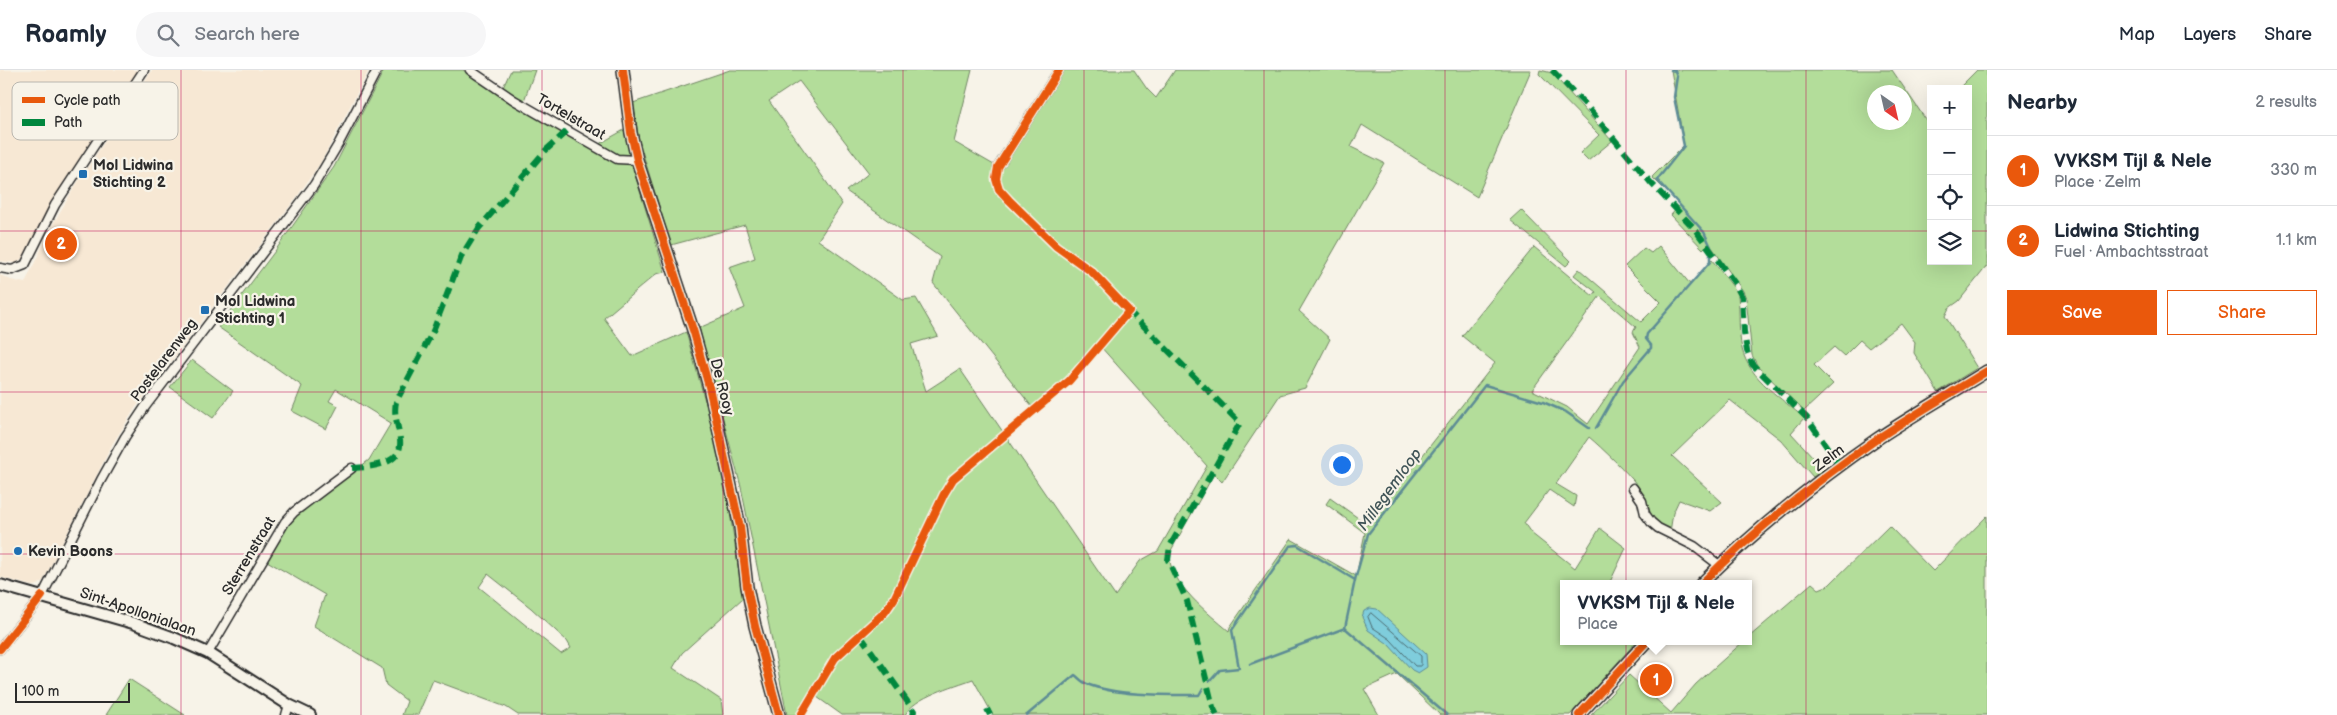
<!DOCTYPE html>
<meta charset="utf-8">
<style>
:root{--surface:#fff;--page:#f6f6f7;--text:#1f2937;--muted:#747a83;--line:#e0e1e3;--accent:#ea580c}
body{margin:0;font-family:"Balsamiq Sans",sans-serif;background:var(--page);color:var(--text)}
.controls{position:absolute;right:15px;top:15px;display:grid;overflow:hidden;border-radius:0px;box-shadow:0 5px 20px #0002}
.controls button{width:45px;height:45px;display:grid;place-items:center;padding:0;border:0;border-bottom:1px solid var(--line);background:var(--surface);color:var(--text);font:25px sans-serif}
.compass{position:absolute;left:1867px;top:15px;width:45px;height:45px;border-radius:50%;background:var(--surface);box-shadow:0 5px 20px #0002;rotate:146deg}
.scale{position:absolute;left:15px;bottom:12px;width:115px;box-sizing:border-box;padding-left:5px;border:2px solid #2b2b2b;border-top:0;font-size:14px;line-height:18px;white-space:nowrap;color:#2b2b2b;-webkit-text-stroke:4px #f7f3e8;paint-order:stroke}
.you{position:absolute;left:1341px;top:394px;width:18px;height:18px;margin:-12px;border:4px solid #fff;border-radius:50%;background:#1a73e8;box-shadow:0 0 0 8px #1a73e833}
.badge{display:grid;place-items:center;width:32px;height:32px;border-radius:50%;background:var(--accent);color:#fff;font-size:16px;font-weight:700}
.pin{position:absolute;translate:-50% -50%;border:2px solid #fff;box-shadow:0 1px 5px #0006}
.popup{position:absolute;left:1560px;top:510px;width:192px;height:65px;box-sizing:border-box;display:grid;place-content:center;border-radius:0px;background:var(--surface);filter:drop-shadow(0 1px 4px #0005);font-size:16px;white-space:nowrap;color:var(--muted)}
.popup b{font-size:19px;color:var(--text)}
.popup::after{content:'';position:absolute;left:50%;top:100%;margin-left:-10px;border:10px solid transparent;border-top-color:var(--surface)}
.list{margin:0;padding:0;list-style:none}
h2{display:flex;justify-content:space-between;align-items:center;height:65px;margin:0;padding:0 20px;font-size:21px}
h2 small{font-size:16px;font-weight:400;color:var(--muted)}
.list li{display:grid;grid-template-columns:32px 1fr auto;gap:15px;align-items:center;box-sizing:border-box;height:70px;padding:0 20px;border-top:1px solid var(--line)}
.list b{display:block;font-size:19px;white-space:nowrap}
.list p{margin:0;font-size:16px;white-space:nowrap;color:var(--muted)}
.list em{font-size:16px;font-style:normal;color:var(--muted)}
.actions{display:flex;gap:10px;padding:15px 20px}
.actions a{flex:1;padding:11px 0;border:1px solid var(--accent);border-radius:0px;text-align:center;font-size:18px;color:var(--accent)}
.actions .main{background:var(--accent);color:#fff}
.icon{flex:none;width:28px;height:28px;fill:none;stroke:currentColor;stroke-width:2;stroke-linecap:round;stroke-linejoin:round}
.map{position:relative;flex:none;width:1987px;height:645px;overflow:hidden}
header{display:flex;align-items:center;gap:30px;box-sizing:border-box;height:70px;padding:0 25px;background:var(--surface);border-bottom:1px solid var(--line)}
header strong{font-size:24px}
nav{display:flex;gap:28px;margin-inline-start:auto;font-size:18px}
.search{width:350px;height:45px;background:var(--page);display:flex;align-items:center;gap:12px;box-sizing:border-box;padding:0 18px;border-radius:28px;color:var(--muted);font-size:19px}
main{display:flex}
aside{flex:1;background:var(--surface)}
.map>svg:first-child{display:block}
.built{fill:#f7e8d4}
.green{fill:#b3dd9a;stroke:#6f8462;fill-rule:evenodd}
.water{fill:#7fcddc;stroke:#5d8c95}
.lines{fill:none;stroke-linecap:round;stroke-linejoin:round}
.shore{stroke:#4d6c72;stroke-width:1}
.stream{stroke:#5d8c95;stroke-width:2.5}
.minor-casing{stroke:#2b2b2b;stroke-width:11}
.tertiary-casing{stroke:#2b2b2b;stroke-width:14}
.minor{stroke:#f7f3e8;stroke-width:8}
.tertiary{stroke:#f7f3e8;stroke-width:10}
.quiet{stroke:#00873e;stroke-width:6;stroke-dasharray:12 6;stroke-linecap:butt}
.cycleway-casing{stroke:#f7f3e8;stroke-width:11}
.cycleway{stroke:#e8590c;stroke-width:8}
.grid{fill:none;stroke:#c2185b;stroke-width:1;stroke-opacity:0.55}
.poi-dot{fill:#1f6fb2;stroke:#f7f3e8;stroke-width:2}
.labels{text-anchor:middle;dominant-baseline:central;stroke-width:4.5;stroke-linejoin:round;paint-order:stroke}
.street-label{font-size:15px;fill:#2b2b2b;stroke:#f7f3e8}
.poi-label{font-size:15px;font-weight:bold;fill:#2b2b2b;stroke:#f7f3e8;text-anchor:start}
.water-label{font-size:16px;font-style:italic;fill:#405457;stroke:#f7f3e8}
.key{fill:#f7f3e8;stroke:#bab7af;stroke-width:1}
.key-label{font-size:14px;fill:#2b2b2b}
</style>
<header>
<strong>Roamly</strong>
<div class="search"><svg class="icon" aria-label="search" viewBox="0 0 24 24"><circle cx="10" cy="10" r="6"/><path d="M15 15l6 6"/></svg>Search here</div>
<nav><a>Map</a><a>Layers</a><a>Share</a></nav>
</header>
<main>
<div class="map">
<svg width="1987" height="645" viewBox="0 0 1987 645">
<rect width="100%" height="100%" fill="#f7f3e8"/>
<filter id="ink" filterUnits="userSpaceOnUse"><feTurbulence type="fractalNoise" baseFrequency=".02" numOctaves="2"/><feDisplacementMap in="SourceGraphic" scale="10" xChannelSelector="R" yChannelSelector="G"/><feConvolveMatrix kernelMatrix="1 2 1 2 8 2 1 2 1" color-interpolation-filters="sRGB"/></filter>
<g filter="url(#ink)">
<!-- built -->
<g class="built">
<path d="M0,0h139l-87,133 -27,53 -9,7 -16,-2z"/>
<path d="M152,0h217l-48,92 -25,36 -160,209 -23,36 -70,138 -5,4 -6,1 -32,-9v-302l11,5 14,3 28,-59 21,-36z"/>
</g>
<!-- green -->
<g class="green">
<path d="M384,0h79l37,24 11,-24h24l-14,39 71,39 32,-18 11,45 30,97 -9,2 -52,44 28,38 54,-24 21,76 19,78 17,112 -61,55 -9,15 48,32 2,15h-205l-12,-8 -73,-27 -15,35h-16l5,-14 -21,-16 -4,-17 -68,-42 11,-31 -58,-34 25,-42 77,-59 22,-37 -55,-34 -7,12 9,5 -12,23 -34,-18 10,-25 -84,-59 57,-76 59,-84zM488,504l43,34 36,33 4,7 -10,6 -82,-67z"/>
<path d="M730,0h242l-18,72 40,23 9,3 60,-98h71l13,19 9,9 19,-28h356l-54,127 -115,-72 -11,22 33,16 -85,148 31,28 -25,49 -25,7 -58,87 -8,-8 -45,80c0,29 40,60 60,77l1,-4 61,-88 65,37 9,-43 -39,-29 4,-6 38,27 127,-162 -33,-27 72,-89 59,49 3,-4 -22,-17 5,-6 62,53 20,-20 -36,-36 19,-18 7,5 8,-7 31,38 22,-24 22,28 4,7c2,18 0,37 4,54 7,30 41,50 62,69l-13,15 33,36 -11,8 -32,-37 -51,-40 -58,56 50,46 -12,9 -31,-11 -6,13 -3,19c-26,-16 -18,-27 -33,-47 -9,-12 -36,-38 -48,-48l-33,47 20,12 -2,11 -25,-17 -25,33 7,10 44,35 25,-40 26,20 -17,36h-45v57h73l-67,74h-130l-43,-41 -33,15 15,26h-386l-20,-36c-19,7 -59,18 -68,36h-63l-32,-23 -13,23h-10l-46,-228 -42,-159 46,-20 -16,-41 26,-9 -10,-33 -74,20 -32,-104 -6,-38zM799,11l70,92 -23,18 94,66 -7,26 100,125 67,-62 107,120 -49,85 -18,10 -25,35 -155,-227 -34,22 -15,-47 27,-8 -22,-38 -13,2 -85,-60 24,-36 -73,-103zM1600,226l36,31 -3,5 7,15 -52,77 -21,-17 -35,-17z"/>
<path d="M1540,0l12,3 60,68 -24,20 -8,-8 19,-18 -60,-61z"/>
<path d="M1671,0h221l34,50 5,-4v145h37v-172h-10l19,-19h10v196l-28,35 -10,7 -4,8 32,52 -39,24 -24,-39 1,-11 -14,-19 -32,25 -9,-8 -16,16 -10,-9 -20,18 19,19 -29,27 -46,-44 -6,-12 -6,-57 -3,-7 -34,-48 -6,6 -32,-34 9,-10 -28,-28 32,-32zM1874,22h30v30h-30z"/>
<path d="M1521,140l50,51 -5,5 -56,-46z"/>
<path d="M192,290l41,31 -20,27 -43,-31z"/>
<path d="M1987,446v199h-396l38,-40 42,38 25,-29 48,-43h4l1,-4 63,-54 7,6 10,-4 60,-59 44,45z"/>
<path d="M129,609l56,36h-79z"/>
</g>
<!-- water -->
<path class="water" d="M1370,538l7,1 49,45 1,13 -9,6 -6,-3 -25,-27 -19,-13 -6,-13 2,-6z"/>
<g class="lines">
<!-- shore -->
<path class="shore" d="M1371,543l50,43v10h-6l-25,-27 -18,-12 -4,-10z"/>
<!-- stream -->
<g class="stream">
<path d="M1671,0l4,1 2,5 -3,21 10,49 -27,34 47,52 7,15"/>
<path d="M1596,358l27,-47 28,-33v-3l-5,-6 1,-5 63,-72v-7"/>
<path d="M1345,558l102,87"/>
<path d="M1250,594l95,-36 10,-48"/>
<path d="M1210,611l10,-11 19,-2 -7,-38 58,-84 7,-1 58,35 13,-46 117,-149 58,17 23,10 23,16"/>
<path d="M1027,645l48,-40c4,3 7,7 12,9 29,12 81,11 112,11l4,-7"/>
</g>
<defs>
<g id="minor">
<path d="M470,0l44,30 103,59 20,1"/>
<path d="M998,97l61,-97"/>
<path d="M0,198l12,2 13,-5 30,-60 89,-135"/>
<path d="M1633,418l9,13 3,13 6,8 7,6 36,18 25,19"/>
<path d="M0,579l42,-53 59,-116 24,-43 20,-30 169,-222 25,-42 38,-73"/>
<path d="M208,583l77,-131 9,-10 58,-44"/>
<path d="M286,645l3,-10"/>
</g>
<g id="tertiary">
<path d="M623,0l8,63 6,27 57,173 15,54 31,140 7,60 8,39 24,89"/>
<path d="M1701,514c53,-53 114,-102 176,-145 36,-24 73,-45 110,-68"/>
<path d="M0,515l133,38 41,15 34,15 81,52 21,10"/>
<path d="M1579,645l68,-74"/>
</g>
</defs>
<!-- minor casing -->
<use href="#minor" class="minor-casing"/>
<!-- tertiary casing -->
<use href="#tertiary" class="tertiary-casing"/>
<!-- minor -->
<use href="#minor" class="minor"/>
<!-- tertiary -->
<use href="#tertiary" class="tertiary"/>
<!-- quiet -->
<g class="quiet">
<path d="M1552,0l32,33 67,80 43,45 42,57 6,12 2,35 3,19 5,13 55,54 33,48"/>
<path d="M1127,239l113,114 -70,123 -2,14 19,41 26,106 4,8"/>
<path d="M352,398c17,-1 51,-2 48,-28 -1,-14 -7,-24 -4,-38l37,-71 29,-76 17,-27 66,-77 22,-20"/>
<path d="M860,565l54,76 -1,4"/>
<path d="M987,639l3,6"/>
</g>
<defs>
<g id="cycleway">
<path d="M623,0l8,63 6,27 57,173 15,54 31,140 7,60 8,39 24,89"/>
<path d="M1701,514c53,-53 114,-102 176,-145 36,-24 73,-45 110,-68"/>
<path d="M0,579l42,-53"/>
<path d="M801,645l34,-57 50,-46 9,-13 50,-105 9,-15 116,-98 60,-70 -37,-39 -36,-26 -47,-46 -10,-11 -3,-10 2,-12 61,-97"/>
<path d="M1579,645l68,-74"/>
</g>
</defs>
<!-- cycleway casing -->
<use href="#cycleway" class="cycleway-casing"/>
<!-- cycleway -->
<use href="#cycleway" class="cycleway"/>
</g>
</g>
<!-- grid -->
<path class="grid" d="M181,0v645M361,0v645M542,0v645M723,0v645M903,0v645M1084,0v645M1264,0v645M1445,0v645M1626,0v645M1806,0v645M0,161h1931M1968,161h19M0,322h1987M0,484h1987"/>
<!-- markers -->
<g class="poi-dot">
<rect x="78" y="99" width="10" height="10" rx="2.5"/>
<rect x="200" y="235" width="10" height="10" rx="2.5"/>
<circle cx="18" cy="481" r="5"/>
</g>
<g class="labels">
<!-- street labels -->
<g class="street-label">
<text transform="translate(571 47) rotate(30)">Tortelstraat</text>
<text transform="translate(164 290) rotate(-53)">Postelarenweg</text>
<text transform="translate(722 317) rotate(76)">De Rooy</text>
<text transform="translate(1829 388) rotate(-37)">Zelm</text>
<text transform="translate(249 486) rotate(-59)">Sterrenstraat</text>
<text transform="translate(138 542) rotate(19)">Sint-Apollonialaan</text>
</g>
<!-- poi labels -->
<g class="poi-label">
<text x="93" y="95">Mol Lidwina<tspan x="93" dy="17">Stichting 2</tspan></text>
<text x="215" y="231">Mol Lidwina<tspan x="215" dy="17">Stichting 1</tspan></text>
<text x="28" y="481">Kevin Boons</text>
</g>
<!-- water labels -->
<g class="water-label">
<text transform="translate(1390 420) rotate(-54)">Millegemloop</text>
</g>
</g>
<!-- legend -->
<rect x="12" y="12" width="166" height="58" rx="8" class="key"/>
<rect x="22" y="27" width="23" height="6" fill="#e8590c"/>
<rect x="22" y="49" width="23" height="7" fill="#00873e"/>
<g class="key-label">
<text x="54" y="35">Cycle path</text>
<text x="54" y="57">Path</text>
</g>
</svg>
<div class="controls">
<button>+</button>
<button>−</button>
<button><svg class="icon" aria-label="locate" viewBox="0 0 24 24"><circle cx="12" cy="12" r="6"/><path d="M12 2v4M12 18v4M2 12h4M18 12h4"/></svg></button>
<button><svg class="icon" aria-label="layers" viewBox="0 0 24 24"><path d="M12 4l9 5-9 5-9-5zM3 14l9 5 9-5"/></svg></button>
</div>
<svg class="compass" viewBox="-18 -18 36 36"><path d="M0-13l5 13h-10z" fill="#e53935"/><path d="M0 13l5-13h-10z" fill="#747a83"/></svg>
<div class="scale">100 m</div>
<div class="you"></div>
<div class="pin badge" style="left:1656px;top:610px">1</div>
<div class="popup"><b>VVKSM Tijl &amp; Nele</b>Place</div>
<div class="pin badge" style="left:61px;top:174px">2</div>
</div>
<aside>
<h2>Nearby<small>2 results</small></h2>
<ul class="list">
<li><span class="badge">1</span><div><b>VVKSM Tijl &amp; Nele</b><p>Place · Zelm</p></div><em>330 m</em></li>
<li><span class="badge">2</span><div><b>Lidwina Stichting</b><p>Fuel · Ambachtsstraat</p></div><em>1.1 km</em></li>
</ul>
<div class="actions"><a class="main">Save</a><a>Share</a></div>
</aside>
</main>
